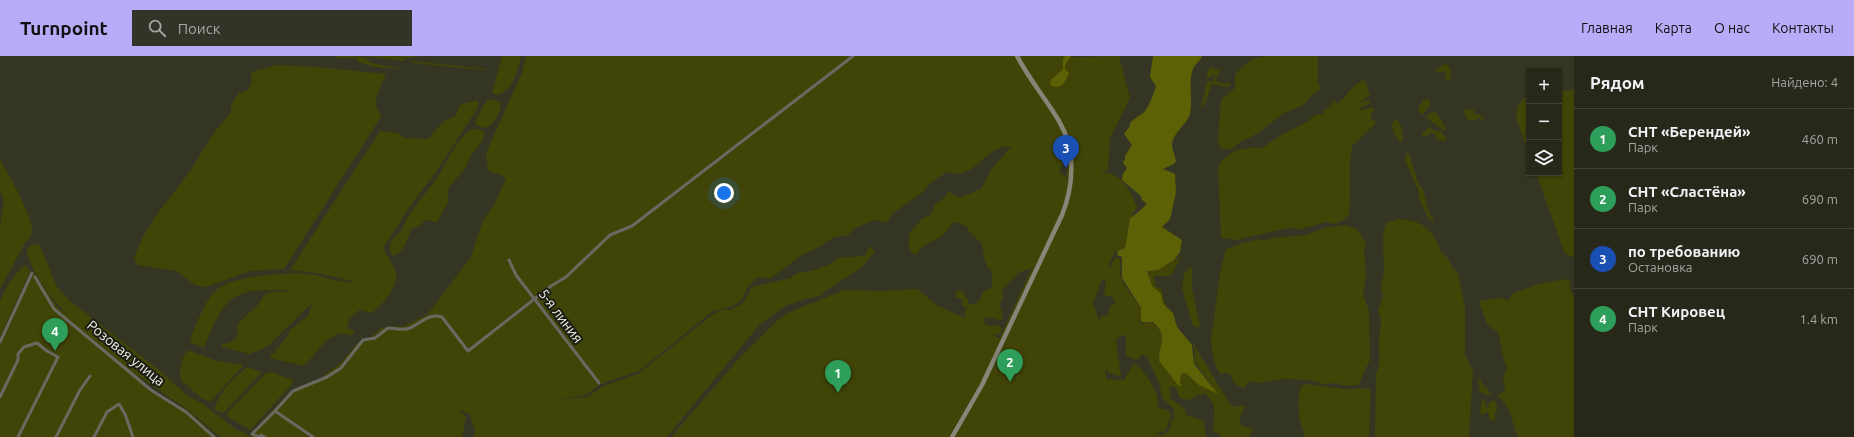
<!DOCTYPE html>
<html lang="ru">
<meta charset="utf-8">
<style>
:root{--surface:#27281a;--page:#333427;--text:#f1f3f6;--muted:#a4a6a2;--line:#434439;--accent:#b9abf7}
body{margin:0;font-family:Ubuntu,sans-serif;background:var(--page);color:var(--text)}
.controls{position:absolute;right:12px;top:12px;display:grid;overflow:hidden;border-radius:0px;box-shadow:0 1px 3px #0004}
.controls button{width:36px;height:36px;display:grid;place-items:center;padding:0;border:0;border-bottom:1px solid var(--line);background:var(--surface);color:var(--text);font:20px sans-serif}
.you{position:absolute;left:724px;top:137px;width:14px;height:14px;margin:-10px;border:3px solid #fff;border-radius:50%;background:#1a73e8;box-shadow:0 0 0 6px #1a73e833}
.badge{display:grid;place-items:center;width:26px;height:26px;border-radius:50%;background:var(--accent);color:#fff;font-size:13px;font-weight:700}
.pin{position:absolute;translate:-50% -33px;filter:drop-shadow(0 1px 2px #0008)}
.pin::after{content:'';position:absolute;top:21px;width:14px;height:12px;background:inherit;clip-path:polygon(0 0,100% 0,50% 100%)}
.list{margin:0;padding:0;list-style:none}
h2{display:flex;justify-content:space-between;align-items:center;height:52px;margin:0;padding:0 16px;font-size:17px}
h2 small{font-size:13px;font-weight:400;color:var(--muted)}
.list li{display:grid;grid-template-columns:26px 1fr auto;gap:12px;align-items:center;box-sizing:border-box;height:60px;padding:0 16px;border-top:1px solid var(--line)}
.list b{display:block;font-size:15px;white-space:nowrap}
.list p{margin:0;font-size:13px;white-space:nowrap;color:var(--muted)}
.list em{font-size:13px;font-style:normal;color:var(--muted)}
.icon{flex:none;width:22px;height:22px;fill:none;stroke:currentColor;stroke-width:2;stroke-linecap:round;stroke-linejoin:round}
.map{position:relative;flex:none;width:1574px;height:381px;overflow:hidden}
header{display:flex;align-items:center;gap:24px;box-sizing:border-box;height:56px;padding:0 20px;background:var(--accent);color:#111}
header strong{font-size:19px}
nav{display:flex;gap:22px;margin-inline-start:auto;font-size:14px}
.search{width:280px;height:36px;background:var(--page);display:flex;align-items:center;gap:10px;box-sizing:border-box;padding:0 14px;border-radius:0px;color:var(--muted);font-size:15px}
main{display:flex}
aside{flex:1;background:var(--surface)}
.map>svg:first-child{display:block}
.green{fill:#414407;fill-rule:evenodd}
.water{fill:#5d6105}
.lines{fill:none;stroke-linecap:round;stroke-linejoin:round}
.street{stroke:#686960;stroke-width:3}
.secondary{stroke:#858678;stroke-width:4.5}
.labels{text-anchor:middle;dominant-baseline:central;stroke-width:4;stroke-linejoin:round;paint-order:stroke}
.street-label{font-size:14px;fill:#f1f3e7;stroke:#1c1d14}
</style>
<header>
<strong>Turnpoint</strong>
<div class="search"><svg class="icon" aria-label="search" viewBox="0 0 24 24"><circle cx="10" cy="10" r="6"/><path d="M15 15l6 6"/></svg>Поиск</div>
<nav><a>Главная</a><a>Карта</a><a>О нас</a><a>Контакты</a></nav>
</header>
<main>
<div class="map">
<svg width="1574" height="381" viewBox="0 0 1574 381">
<rect width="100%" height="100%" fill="#343623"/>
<!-- green -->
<g class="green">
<path d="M334,0h23l16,4h-9l16,5 27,5 -31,-3 -18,-5 -1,-4h-21z"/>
<path d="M364,0h47l7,1 -3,1 -22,-1 13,2 -2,2z"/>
<path d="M502,0h19c-4,15 -7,34 -23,39l-6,-2z"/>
<path d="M526,0h540l7,1 46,-1 11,42 -20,40 -2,32 -9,2c22,0 30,16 38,35 -8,11 -11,23 -10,37l-4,6 -8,1 -7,15 1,2 6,-10h4c3,6 0,12 2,18 3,15 17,23 22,38l-4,8 2,2c13,-5 16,2 23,12l-6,24 10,9 15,19 -5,-10 1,-5 5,-2 29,21 -1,-6 -18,-25 1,-11 -4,-10 39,64 4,3 8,-2 3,2 -5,10v5l4,5 8,1 1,3 -5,6h-27v-2l-8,-4c1,-14 5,-29 -9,-38 -10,3 -12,10 -24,5l-4,-10 -6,-2v12l15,11 1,6 17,5 3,15 -1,2h-51v-2l-1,2h-482l71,-82 35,-34 13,-9 54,-22 38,1 35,-2 21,17 27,12 -1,-6 4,-4 -6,-2v-7l-6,-1v-7h7l2,7 3,1v4l5,2 5,-3 6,-11 6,-2 3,-6 -2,-4 2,-5 -8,-12 -3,-18 -14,-14v-3l-13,-5c-6,3 -6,8 -11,12 -8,8 -21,8 -26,19l-4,1 -5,-5v-15l13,-15 8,-4 5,-10 10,-8 3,-6 10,6h3l20,-8 11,-21 19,-21c-26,-4 -33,34 -64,25l-18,12 -6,8 -30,21 -6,10 -12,-3 -20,8 -7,7 -14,2 -15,10 -19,9 -30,23 -12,-2 -11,11 -5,12 -9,6 -20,5 -74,60 -38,13 -16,11 -19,3 -22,10 25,-10 18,-1 17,-11 34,-12 74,-59 11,-6 8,1 12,-7 9,-16 39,-9 6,-5c7,0 25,-5 31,-8 4,-2 7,-6 11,-7 9,-2 17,0 26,-3l5,-9 5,5 -14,17 -33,21 -8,7 -15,3 -20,7 -26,19 -92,112h-194l2,-6 -5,-17 -12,-5 8,8 -4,20h-211v-4l42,-44 24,-8 25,-19 15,-19 19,-9 4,-6 23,-2 24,-11 44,-58 12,-37 11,-15 12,-26 -5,-4 -13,-4 -2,-18 36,-80zM1062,82l5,16v24l-7,-5v-5l6,-9 -6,-9v-11zM1032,212l-33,71 -6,-5 6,1 3,-7 -3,-2 -13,-1 -3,-6 6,-2 10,3 4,-2 -3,-15 3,-4 -1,-9 18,-18zM1103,222l3,4 -2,13 8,2 4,5 -7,6v7l-8,1 -1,7 -7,-20zM1122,279l4,1v20l11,4 6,-6 4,3 13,28 2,13 12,11v10l-3,2 -1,8 -6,6 -9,-1 11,-4 5,-15 -1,-4 -11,-3 -2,-2c5,-11 -14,-38 -23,-43l-10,17 -18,-1v-10l3,4 12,4 -5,-38z"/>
<path d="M1266,0h52v27l3,6 -8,5 -11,12 -18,7 -26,20 -21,11 -4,5h-13l-2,-10 3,-39 14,-12v-13l5,-6 12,-10z"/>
<path d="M412,5l75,8 -3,1 -72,-7z"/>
<path d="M1446,7l5,8v7l-2,2h-3l-1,-8h-8l-1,-3z"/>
<path d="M277,9l40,2 69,7c-5,11 -17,31 -4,41l-98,154 -33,2 -45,16 -11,-2 -19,-14 -39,-6 -3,-6c10,-34 38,-62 58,-91 12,-19 22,-38 39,-55v-8l8,-12 9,-3 4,-8 -1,-10z"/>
<path d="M1210,11l7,3 4,-3 -5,13 4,3h10l1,2 -4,2 -15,-3 -8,22 -3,2 6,-27h6l2,-4 -2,-2 -2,3 -5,-2z"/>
<path d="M1363,24l2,1 5,14 -12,9 9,-4 3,1 -1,3 -9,4v2l13,-3 1,4 -3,1 1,8 3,1 1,2 -24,23 -2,17v35l-1,17 -4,4 -10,5 -9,-2 -25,7 -13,-1 -51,12 -16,-2 -3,-70 2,-6 12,-10 9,-3 15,-2 5,2 17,-12 30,-16 7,-6 8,-1 1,-4 6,-3 4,-7 4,4 17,-19z"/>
<path d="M1574,34v167h-2l-7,-3 -3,-8 -26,-73h23v-82z"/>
<path d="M1529,41v57l-13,-36 2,-12 5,-7z"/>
<path d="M491,43l9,3c2,10 -4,18 -12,25l-4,1 -8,-3 -1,-4 12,-21z"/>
<path d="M1426,43l4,2v4l-7,9h-2l-3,-5 5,-9z"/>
<path d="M474,45h5l-2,8 -41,63 -28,37 -24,38c2,9 7,14 11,23 7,15 -13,34 -23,43l-13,-3 -10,9 -2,9 8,3 -4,4 -12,-2 -13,8 -22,25 -35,-8 19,-22 2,-6 18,-14 4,-13 -44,43 -18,8 -28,-7 -1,-3 8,-1 8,-5 1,-15 20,-18 6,-10 7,-3 19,-1 15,4c-11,-5 -21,-5 -33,-5 -46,-2 -53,21 -68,58l-14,-6 1,-6c7,-14 13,-34 24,-45 17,-17 79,-20 101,-16 15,4 26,8 41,7l-41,-9 -26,-3 90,-139 18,2 7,5 23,1 16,-18 11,-5 6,-12z"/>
<path d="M1465,53l9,1v4l6,1 4,3 -1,3 -3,-3 -8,3 -5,-1 -3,-9z"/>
<path d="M1435,55l7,10 4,9h-4l-15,-12 1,-4z"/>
<path d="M1396,62l5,8 2,14 -2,2 -2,-1 -5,-7 -2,-10z"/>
<path d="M1429,71l4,3 9,2 4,6 -1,3 -8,-1 -3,-7h-4l-6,5 -2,-4z"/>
<path d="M473,73l9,1 2,2v7l-15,19 -2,8 -20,24 2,11 -12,21 -12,-2 -7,7 -6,1c-5,10 -7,25 -20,28 -8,-20 10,-18 12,-32 10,-19 25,-33 36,-51 7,-11 20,-40 33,-44z"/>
<path d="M1407,96l2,1 9,30 5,6 4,18 8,17 -6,-5 -10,-20v-7l-14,-32z"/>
<path d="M0,103c9,17 31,53 32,71 0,5 -2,8 -6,11l-26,48v-63l4,-26 -4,-10z"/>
<path d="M1398,163c24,1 35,10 43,33 9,5 9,15 17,21l7,34v48l8,16 -4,66h-94l1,-63c5,-11 3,-20 3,-31 -1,-11 5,-20 -1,-31l5,-16 -2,-8 3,-16 -1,-36 3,-13z"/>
<path d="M1344,169l13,4 9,14 -2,7 2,24 -3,22 6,14 1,50 -12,25 -13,1 -7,-3 -14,1 -17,-4 -25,-1 -22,4 -11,-2 -5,7c-6,-1 -14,-7 -13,-13l-3,-2 -7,1c-8,-7 -13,-39 -8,-47l7,-55 6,-23 16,-6 18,-4 5,2 7,-3 34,-3 18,-7z"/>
<path d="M35,188l5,1 17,42 13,14 89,69 29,26 15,8 34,26 11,4 1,3h-28l-25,-21 -59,-41 11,12 44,27 25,23h-217v-97l31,-66h4l23,34 10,7c-13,-12 -42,-49 -41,-67z"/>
<path d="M1181,199c-1,7 -6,11 -8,19l-4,2h-15l2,11 5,1 4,16 3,2 -4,1c-6,-10 -17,-23 -16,-35l-2,-2 24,-11h8z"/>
<path d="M23,210h4l3,6 -30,65v-36l8,-17z"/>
<path d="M1192,210v22l8,39 -7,-1 -11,-38 2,-15z"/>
<path d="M1566,223l4,3v7l4,10v138h-56c-6,-14 -7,-31 -20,-40l1,-3 6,-3 -2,-15 4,-8 -4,-11 -4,-23 -12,-10 -8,-23 23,-3 5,2 3,-1 2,-5 26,-10z"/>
<path d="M188,294l29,11 27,4 -34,37 -9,-4 -20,-18c-2,-10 0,-23 7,-30z"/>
<path d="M247,311l15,5 -38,41 -9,-3c1,-16 21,-33 32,-43z"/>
<path d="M271,316l22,8v3l-43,47 -23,-14 1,-4 38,-39z"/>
<path d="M1478,323h2l2,5 10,10 -3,1 -9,-3z"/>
<path d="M1310,328c12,2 23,4 35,5 10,1 16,-3 26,1l-2,47h-65c0,-8 -5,-15 -5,-23 -1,-7 -1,-23 3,-29z"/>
<path d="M1485,343l1,8 2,-1 3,-5h5l1,11 -3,2 2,4 -2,3 -4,-1 -3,-9 -4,4 -3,-1 2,-14z"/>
</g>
<!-- water -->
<g class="water">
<path d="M1065,0h6l-6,9v4l4,4c-2,5 -6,14 -12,14 -2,0 -4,-2 -6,-1l-1,-5 13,-12v-10z"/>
<path d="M1153,0h49c-2,5 -7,8 -9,13 -5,12 0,31 -3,45 -4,12 -18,19 -18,32 1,5 3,10 4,15l-2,3 -11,5 12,5 1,18 -5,23 -1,4 -8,8 20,13 -2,12 -6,8 -16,10 -11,1 5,15 9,8 2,10 10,9 4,14 15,18 2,19 24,30 -19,-9 -13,-12 -5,1 -1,9 3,4 -5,-2 -19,-24c0,-18 10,-25 -6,-39h-12v-14l-19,-30v-21l-5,-2 1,-4 7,-3 5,-30 6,-4 11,-10 -5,-4 -1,-4 -19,-16 1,-6 4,-6 -4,-5v-2l2,-1v-4l7,-11 -8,-11 6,-8v-3c4,-4 7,-6 12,-9 6,-4 12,-21 14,-28l-6,-9z"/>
</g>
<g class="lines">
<!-- street -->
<g class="street">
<path d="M509,204l7,15 83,108"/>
<path d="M35,221l19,32 97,81 35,22 28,25"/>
<path d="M0,286l32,-69"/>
<path d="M0,341l18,-37v-6l6,-7 13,-4 10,8 11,6 -40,80"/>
<path d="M275,355l18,-20 34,-14 14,-9 22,-28 12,-2 13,-10c8,0 15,3 22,0 12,-5 18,-15 32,-11l26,34 83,-65 15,-9 44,-42 22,-9 221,-170"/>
<path d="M56,381l24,-47 10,-14"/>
<path d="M94,381l13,-25 12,-8 6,10 8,23"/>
<path d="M259,381l-7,-3 23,-23 38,26"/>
<path d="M259,381l2,-2 4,2"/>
</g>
<!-- secondary -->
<path class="secondary" d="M952,381l30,-52 80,-170c12,-30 14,-65 -3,-94 -13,-22 -30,-42 -42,-65"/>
</g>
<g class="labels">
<!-- street labels -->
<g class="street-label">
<text transform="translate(561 260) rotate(53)">5-я линия</text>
<text transform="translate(126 297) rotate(39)">Розовая улица</text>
</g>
</g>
</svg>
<div class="controls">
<button>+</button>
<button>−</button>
<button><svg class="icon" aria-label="layers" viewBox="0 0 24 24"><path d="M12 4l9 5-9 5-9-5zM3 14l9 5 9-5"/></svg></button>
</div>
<div class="you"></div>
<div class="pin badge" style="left:838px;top:337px;background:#2e9e5b">1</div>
<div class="pin badge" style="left:1010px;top:326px;background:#2e9e5b">2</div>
<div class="pin badge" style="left:1066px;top:112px;background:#1a4fb4">3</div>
<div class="pin badge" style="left:55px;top:295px;background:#2e9e5b">4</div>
</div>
<aside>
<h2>Рядом<small>Найдено: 4</small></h2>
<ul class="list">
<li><span class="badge" style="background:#2e9e5b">1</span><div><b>СНТ «Берендей»</b><p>Парк</p></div><em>460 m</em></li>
<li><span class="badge" style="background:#2e9e5b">2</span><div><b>СНТ «Сластёна»</b><p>Парк</p></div><em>690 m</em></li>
<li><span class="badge" style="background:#1a4fb4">3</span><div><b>по требованию</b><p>Остановка</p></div><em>690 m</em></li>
<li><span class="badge" style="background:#2e9e5b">4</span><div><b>СНТ Кировец</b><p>Парк</p></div><em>1.4 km</em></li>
</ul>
</aside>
</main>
